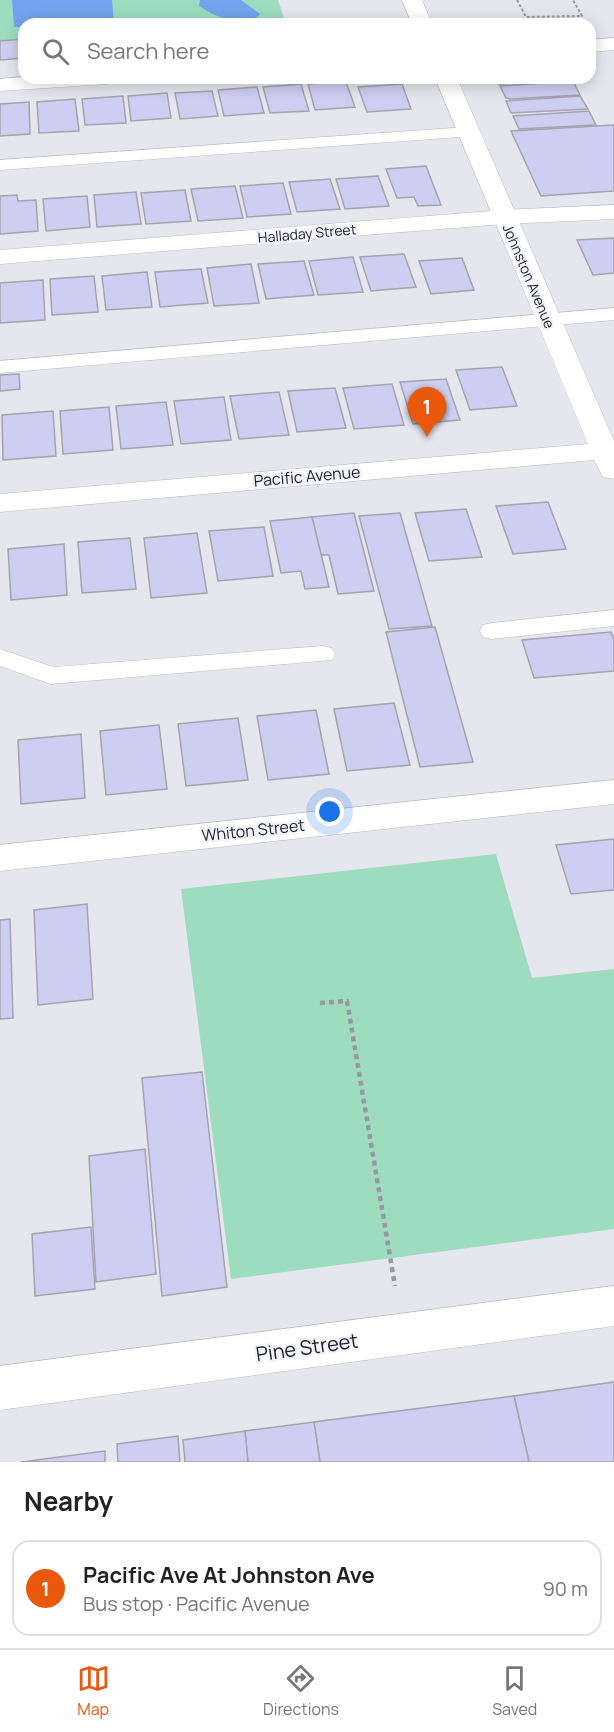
<!DOCTYPE html>
<meta charset="utf-8">
<style>
:root{--surface:#fff;--page:#f6f6f6;--text:#222;--muted:#767676;--line:#e0e0e0;--accent:#ea580c}
body{margin:0;font-family:Manrope,sans-serif;background:var(--page);color:var(--text)}
.you{position:absolute;left:330px;top:812px;width:21px;height:21px;margin:-15px;border:4px solid #fff;border-radius:50%;background:#1a73e8;box-shadow:0 0 0 9px #1a73e833}
.badge{display:grid;place-items:center;width:39px;height:39px;border-radius:50%;background:var(--accent);color:#fff;font-size:20px;font-weight:700}
.pin{position:absolute;translate:-50% -50px;filter:drop-shadow(0 2px 3px #0008)}
.pin::after{content:'';position:absolute;top:32px;width:21px;height:18px;background:inherit;clip-path:polygon(0 0,100% 0,50% 100%)}
.list{margin:0;padding:0;list-style:none}
h2{display:flex;justify-content:space-between;align-items:center;height:78px;margin:0;padding:0 24px;font-size:26px}
h2 small{font-size:20px;font-weight:400;color:var(--muted)}
.list li{display:grid;grid-template-columns:39px 1fr auto;gap:18px;align-items:center;box-sizing:border-box;height:96px;margin:0 12px 12px;padding:0 12px;border:2px solid var(--line);border-radius:18px}
.list b{display:block;font-size:22px;white-space:nowrap}
.list p{margin:0;font-size:20px;white-space:nowrap;color:var(--muted)}
.list em{font-size:20px;font-style:normal;color:var(--muted)}
.icon{flex:none;width:33px;height:33px;fill:none;stroke:currentColor;stroke-width:2;stroke-linecap:round;stroke-linejoin:round}
.map{position:relative;flex:none;width:614px;height:1462px;overflow:hidden}
.search{position:absolute;background:var(--surface);box-shadow:0 3px 15px #0003;left:18px;right:18px;top:18px;height:66px;display:flex;align-items:center;gap:15px;box-sizing:border-box;padding:0 21px;border-radius:18px;color:var(--muted);font-size:22px}
.sheet{height:186px;background:var(--surface)}
nav{display:flex;justify-content:space-around;align-items:center;box-sizing:border-box;height:84px;border-top:2px solid var(--line);background:var(--surface);font-size:16px;color:var(--muted)}
nav a{display:grid;justify-items:center;gap:3px}
nav .on{color:var(--accent)}
.map>svg:first-child{display:block}
.green{fill:#9ddcbe}
.water{fill:#75a2ee}
.building{fill:#cdcef2;stroke:#a4a4ac;stroke-width:1.5}
.lines{fill:none;stroke-linecap:round;stroke-linejoin:round}
.service-casing{stroke:#babbc3;stroke-width:1}
.minor-casing{stroke:#babbc3;stroke-width:1}
.tertiary-casing{stroke:#babbc3;stroke-width:1}
.path-far1{stroke:#98989e;stroke-width:2;stroke-dasharray:3 2;stroke-linecap:butt}
.path{stroke:#98989e;stroke-width:4.5;stroke-dasharray:5 4;stroke-linecap:butt}
.service{fill:#fff;fill-rule:evenodd}
.minor{fill:#fff;fill-rule:evenodd}
.tertiary{fill:#fff;fill-rule:evenodd}
.labels{text-anchor:middle;dominant-baseline:central;stroke-width:5;stroke-linejoin:round;paint-order:stroke}
.far-street-label{font-size:14px;fill:#1e1f21;stroke:#f3f3fc}
.street-label{font-size:16px;fill:#1e1f21;stroke:#f3f3fc}
.near-street-label{font-size:20px;fill:#1e1f21;stroke:#f3f3fc}
</style>
<div class="map">
<svg width="614" height="1462" viewBox="0 0 614 1462">
<rect width="100%" height="100%" fill="#e6e6ee"/>
<!-- green -->
<g class="green">
<path d="M0,0h278l8,24h-262v34l-24,2z"/>
<path d="M496,854l36,124 82,-9v260l-383,50 -50,-390z"/>
</g>
<!-- water -->
<g class="water">
<path d="M12,0h100l2,24h-90v3h-10z"/>
<path d="M200,0h41l19,14c-13,17 -47,2 -61,-8z"/>
</g>
<!-- building -->
<g class="building">
<path d="M24,39v19l-24,2v-19z"/>
<path d="M495,78h76l1,2 -69,4h-5z"/>
<path d="M573,81l7,14 -69,4 -5,-1 -6,-12z"/>
<path d="M346,82l9,25 -40,3 -7,-26z"/>
<path d="M301,84l8,27 -39,2 -7,-26z"/>
<path d="M402,84l9,25 -44,3 -9,-25z"/>
<path d="M257,87l7,26 -40,3 -6,-26z"/>
<path d="M212,91l6,25 -38,3 -5,-26z"/>
<path d="M167,93l4,25 -40,3 -3,-25z"/>
<path d="M123,96l3,27 -41,2 -3,-26z"/>
<path d="M580,96l8,13 -77,4 -5,-12z"/>
<path d="M75,99l4,32 -40,2 -2,-31z"/>
<path d="M29,102l1,32 -30,2v-32z"/>
<path d="M589,111l7,14 -77,4 -6,-13z"/>
<path d="M614,125v66l-73,5 -30,-65z"/>
<path d="M426,166l15,39 -23,1 -4,-9 -17,1 -11,-29z"/>
<path d="M378,176l11,30 -44,3 -9,-30z"/>
<path d="M330,179l10,30 -43,3 -8,-30z"/>
<path d="M283,183l8,31 -44,3 -7,-31z"/>
<path d="M235,186l8,32 -45,3 -7,-32z"/>
<path d="M185,190l6,31 -45,3 -5,-31z"/>
<path d="M136,192l5,32 -44,3 -3,-32z"/>
<path d="M17,195l1,6 18,-1 2,31 -38,3v-38z"/>
<path d="M87,196l3,31 -44,4 -3,-32z"/>
<path d="M614,238v35l-21,2 -16,-35z"/>
<path d="M404,254l12,33 -45,4 -11,-34z"/>
<path d="M353,257l10,35 -45,3 -9,-34z"/>
<path d="M462,258l12,32 -43,4 -12,-33z"/>
<path d="M304,261l10,34 -48,4 -8,-35z"/>
<path d="M251,264l8,39 -45,3 -7,-38z"/>
<path d="M201,269l7,34 -48,4 -5,-35z"/>
<path d="M147,272l5,35 -46,3 -4,-34z"/>
<path d="M94,276l4,36 -46,3 -2,-36z"/>
<path d="M43,280l2,40 -45,3v-40z"/>
<path d="M502,367l15,39 -47,4 -14,-40z"/>
<path d="M19,374l1,15 -20,2v-16z"/>
<path d="M446,379l14,41 -47,4 -13,-42z"/>
<path d="M392,384l12,41 -50,4 -11,-41z"/>
<path d="M335,388l11,40 -49,4 -9,-41z"/>
<path d="M279,392l10,43 -50,4 -9,-43z"/>
<path d="M224,397l7,43 -50,4 -7,-43z"/>
<path d="M166,402l7,43 -52,4 -5,-43z"/>
<path d="M109,407l4,43 -50,4 -3,-43z"/>
<path d="M53,411l3,45 -53,4 -1,-45z"/>
<path d="M548,502l18,47 -53,5 -17,-48z"/>
<path d="M466,509l16,48 -53,4 -14,-48z"/>
<path d="M354,513l20,78 -36,3 -9,-39h-8l-9,-38z"/>
<path d="M400,513l32,113 -43,3 -30,-113z"/>
<path d="M312,517l17,70 -24,2 -4,-18 -20,2 -11,-52z"/>
<path d="M264,527l9,49 -55,5 -9,-50z"/>
<path d="M197,533l10,60 -56,5 -7,-60z"/>
<path d="M130,538l6,51 -54,4 -4,-51z"/>
<path d="M64,544l3,51 -56,5 -3,-51z"/>
<path d="M435,627l38,135 -53,5 -34,-135z"/>
<path d="M611,632l3,8v31l-80,7 -12,-38z"/>
<path d="M394,703l16,62 -63,6 -13,-62z"/>
<path d="M316,710l13,64 -61,6 -11,-64z"/>
<path d="M238,718l10,62 -62,6 -8,-62z"/>
<path d="M159,725l8,64 -61,6 -6,-64z"/>
<path d="M81,734l4,64 -64,6 -3,-64z"/>
<path d="M614,839v51l-43,4 -15,-49z"/>
<path d="M87,904l6,95 -55,6 -4,-95z"/>
<path d="M10,919l3,99 -13,1v-99z"/>
<path d="M202,1072l25,215 -65,9 -20,-218z"/>
<path d="M145,1149l11,125 -60,8 -7,-126z"/>
<path d="M91,1227l4,62 -60,7 -3,-62z"/>
<path d="M614,1382v80h-85l-15,-66z"/>
<path d="M514,1396l15,66h-209l-6,-40z"/>
<path d="M314,1422l6,40h-72l-3,-31z"/>
<path d="M245,1431l3,31h-63l-2,-22z"/>
<path d="M178,1436l2,26h-62l-1,-18z"/>
<path d="M105,1451v11h-84z"/>
</g>
<g class="lines">
<defs>
<g id="service">
<path d="M468,127l6,1 3,4 -3,4 -474,34v-10z"/>
<path d="M614,308v12l-614,53v-12z"/>
<path d="M614,610v16l-122,13 -9,-2 -3,-6 3,-6 9,-2z"/>
<path d="M323,646l9,2 3,6 -3,6 -281,24 -51,-18v-17l53,18z"/>
</g>
<g id="minor">
<path d="M614,38v12l-24,2v-12z"/>
<path d="M24,77v1h94l-4,4 -7,2 -107,7v-12z"/>
<path d="M614,205v14l-110,5 -504,40v-14l504,-40z"/>
<path d="M614,780v24l-614,67v-26z"/>
<path d="M614,1286v40l-614,84v-44z"/>
</g>
<g id="tertiary">
<path d="M402,0h20l10,24h-20z"/>
<path d="M435,78h22l157,363v38l-11,-2 -9,-17 -594,52v-18l588,-50z"/>
</g>
</defs>
<!-- service casing -->
<use href="#service" class="service-casing"/>
<!-- minor casing -->
<use href="#minor" class="minor-casing"/>
<!-- tertiary casing -->
<use href="#tertiary" class="tertiary-casing"/>
<!-- path-far1 -->
<path class="path-far1" d="M517,0l9,17 56,-1 -9,-16"/>
<!-- path -->
<path class="path" d="M320,1003l27,-2 48,285"/>
<!-- service -->
<use href="#service" class="service"/>
<!-- minor -->
<use href="#minor" class="minor"/>
<!-- tertiary -->
<use href="#tertiary" class="tertiary"/>
</g>
<g class="labels">
<!-- far-street labels -->
<g class="far-street-label">
<text transform="translate(307 233) rotate(-5)">Halladay Street</text>
<text transform="translate(529 276) rotate(67)">Johnston Avenue</text>
</g>
<!-- street labels -->
<g class="street-label">
<text transform="translate(307 476) rotate(-5)">Pacific Avenue</text>
<text transform="translate(253 830) rotate(-6)">Whiton Street</text>
</g>
<!-- near-street labels -->
<g class="near-street-label">
<text transform="translate(307 1347) rotate(-8)">Pine Street</text>
</g>
</g>
</svg>
<div class="you"></div>
<div class="pin badge" style="left:427px;top:437px">1</div>
<div class="search"><svg class="icon" aria-label="search" viewBox="0 0 24 24"><circle cx="10" cy="10" r="6"/><path d="M15 15l6 6"/></svg>Search here</div>
</div>
<section class="sheet">
<h2>Nearby<small></small></h2>
<ul class="list">
<li><span class="badge">1</span><div><b>Pacific Ave At Johnston Ave</b><p>Bus stop · Pacific Avenue</p></div><em>90 m</em></li>
</ul>
</section>
<nav>
<a class="on"><svg class="icon" aria-label="map" viewBox="0 0 24 24"><path d="M3 6l6-2 6 2 6-2v14l-6 2-6-2-6 2zM9 4v14M15 6v14"/></svg>Map</a>
<a><svg class="icon" aria-label="directions" viewBox="0 0 24 24"><path d="M12 3l9 9-9 9-9-9zM9 14v-3h6M13 9l2 2-2 2"/></svg>Directions</a>
<a><svg class="icon" aria-label="saved" viewBox="0 0 24 24"><path d="M7 4h10v16l-5-4-5 4z"/></svg>Saved</a>
</nav>
